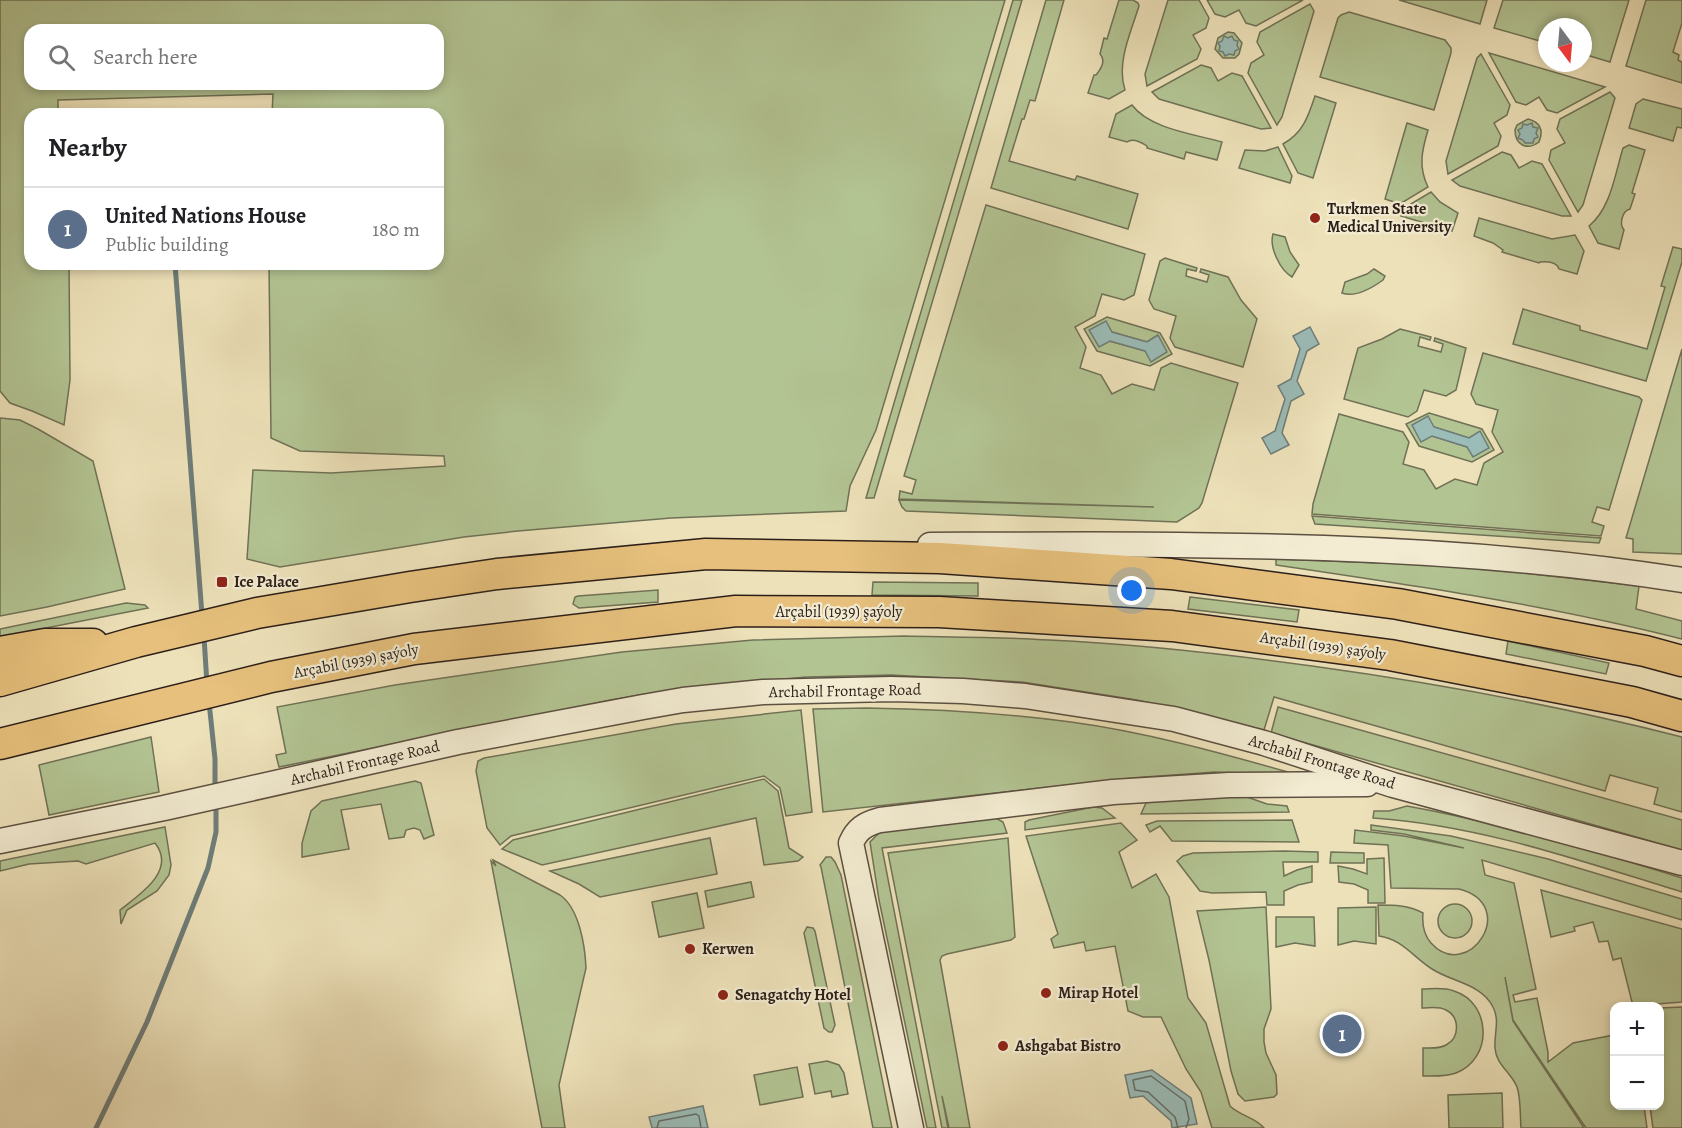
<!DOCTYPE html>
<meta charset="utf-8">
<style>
:root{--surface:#fff;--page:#f2f2f2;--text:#202124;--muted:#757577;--line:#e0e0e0;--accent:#0b8043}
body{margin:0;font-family:Alegreya,serif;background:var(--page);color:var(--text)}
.controls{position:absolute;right:18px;bottom:18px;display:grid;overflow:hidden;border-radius:12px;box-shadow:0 3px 9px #0003}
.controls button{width:54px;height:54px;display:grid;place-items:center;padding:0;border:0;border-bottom:2px solid var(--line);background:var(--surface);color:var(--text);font:30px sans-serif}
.compass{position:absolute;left:1538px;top:18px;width:54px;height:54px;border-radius:50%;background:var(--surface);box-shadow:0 3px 9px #0003;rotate:164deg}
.you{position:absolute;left:1132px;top:591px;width:21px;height:21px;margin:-15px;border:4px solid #fff;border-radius:50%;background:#1a73e8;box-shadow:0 0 0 9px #1a73e833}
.badge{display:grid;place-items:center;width:39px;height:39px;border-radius:50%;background:var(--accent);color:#fff;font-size:20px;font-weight:700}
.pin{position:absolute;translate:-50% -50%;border:3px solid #fff;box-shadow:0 2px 6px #0006}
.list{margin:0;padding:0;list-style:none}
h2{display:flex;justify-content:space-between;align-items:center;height:78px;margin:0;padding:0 24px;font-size:26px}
h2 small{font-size:20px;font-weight:400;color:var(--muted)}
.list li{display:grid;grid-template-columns:39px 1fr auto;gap:18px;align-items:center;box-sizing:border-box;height:84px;padding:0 24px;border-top:2px solid var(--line)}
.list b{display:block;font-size:22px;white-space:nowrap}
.list p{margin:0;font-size:20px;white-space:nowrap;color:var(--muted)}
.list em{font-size:20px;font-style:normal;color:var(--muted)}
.icon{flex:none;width:33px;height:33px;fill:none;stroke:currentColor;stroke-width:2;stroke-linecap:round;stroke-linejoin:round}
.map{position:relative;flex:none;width:1682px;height:1128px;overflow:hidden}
.search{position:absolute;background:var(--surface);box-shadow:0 3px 9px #0003;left:24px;top:24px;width:420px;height:66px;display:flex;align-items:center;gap:15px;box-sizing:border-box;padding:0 21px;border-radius:18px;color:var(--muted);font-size:22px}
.panel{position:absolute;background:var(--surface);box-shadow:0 3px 9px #0003;left:24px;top:108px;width:420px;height:162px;border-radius:18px}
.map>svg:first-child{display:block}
.green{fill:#b3c493;stroke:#707256;stroke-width:1.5;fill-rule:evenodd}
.water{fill:#9bbcb7;stroke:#6f7d78;stroke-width:1.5}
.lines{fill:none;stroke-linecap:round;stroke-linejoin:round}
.shore{stroke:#646e68;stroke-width:1.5}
.stream{stroke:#6f7d78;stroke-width:5}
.minor-casing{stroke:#5c5041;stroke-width:27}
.major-casing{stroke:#2c1f19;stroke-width:33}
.minor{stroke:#f3ecd2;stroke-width:24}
.major{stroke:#e6c07c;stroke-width:30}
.poi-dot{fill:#8f2418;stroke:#f3ecd2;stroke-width:2}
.labels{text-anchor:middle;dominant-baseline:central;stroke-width:4.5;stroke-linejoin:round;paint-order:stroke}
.poi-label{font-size:16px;font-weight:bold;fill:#2c1f19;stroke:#f3ecd2;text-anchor:start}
.street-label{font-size:16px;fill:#2c1f19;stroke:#f3ecd2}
</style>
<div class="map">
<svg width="1682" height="1128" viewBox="0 0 1682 1128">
<rect width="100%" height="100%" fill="#ede1b9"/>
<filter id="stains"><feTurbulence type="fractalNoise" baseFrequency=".00333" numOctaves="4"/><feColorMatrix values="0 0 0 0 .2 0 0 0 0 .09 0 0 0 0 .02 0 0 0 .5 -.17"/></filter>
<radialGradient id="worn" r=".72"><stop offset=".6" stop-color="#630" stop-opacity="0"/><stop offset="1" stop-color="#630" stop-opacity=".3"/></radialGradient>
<!-- green -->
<g class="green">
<path d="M0,0h1005l-129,430 -26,56 -4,25 -175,7 -153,13 -54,6 -184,30 -33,-8 6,-89 78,3 114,-7 -1,-10 -144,-5 -29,-13 -2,-174h169v-150h-166l1,-20 -215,6v14h-28v150h39l1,116 -6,45 -32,-14 -22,-8 -10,-12zM30,30h408v54h-408z"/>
<path d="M1013,0h9l-148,498h-8z"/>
<path d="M1046,0h18l-29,101 -5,-1 -6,19h-2l-13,42 66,19 2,-4 61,18 -10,35 -137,-41z"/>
<path d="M1119,0h14l5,3 1,3c-8,26 -23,57 -14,84l-16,9 -21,-6 6,-18h2c5,-6 10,-15 4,-21l4,-16 3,1z"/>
<path d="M1168,0h31l10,18 -3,10 -13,7 8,14 -4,10 -50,27 -2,-12z"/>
<path d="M1207,0h96l-47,26 -10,-3 -7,-13 -14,7 -10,-3z"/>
<path d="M1399,0h88l-7,24z"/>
<path d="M1503,0h126l-19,62 -27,-8v-27h-36v16l-53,-15z"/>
<path d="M1646,0h36v23l-9,29 6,3 -1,5 4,2v21l-56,-17z"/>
<path d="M1310,4l4,7 -32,106 -5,8 -29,-52 3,-10 13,-8 -7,-13 3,-10z"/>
<path d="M1349,12l96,28 6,8v5l-17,57 -114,-33 18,-59 3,-3z"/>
<path d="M1228,32l6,1 8,10 -3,11 -4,4h-12l-8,-9 3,-11z"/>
<path d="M1489,53l116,34 -48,26 -10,-3 -8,-13 -13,8 -10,-3z"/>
<path d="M1481,54l29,51 -3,10 -13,8 7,13 -3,10 -50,28 -2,-13 31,-103z"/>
<path d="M1201,65l10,3 7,13 14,-8 10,3 29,52 -10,1 -102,-30 -7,-7z"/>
<path d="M1610,92l5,6 -32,107 -5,7 -29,-52 2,-10 14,-7 -8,-14 3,-10z"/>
<path d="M1315,96l21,7 -23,75 -15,-5 -15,-29c20,-11 25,-27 32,-48z"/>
<path d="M1643,99l39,10v19l-5,-1 -4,14 -44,-13 7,-24z"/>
<path d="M1132,105c18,24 62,29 90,37l-5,18 -31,-8 -2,7 -37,-11v-2c-6,-4 -15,-8 -20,-4l-18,-5 7,-23z"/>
<path d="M1528,119c12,3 16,11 11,23 -12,9 -24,3 -24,-12l2,-5z"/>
<path d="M1407,123l21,7c-6,20 -10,37 0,57l-28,17 -15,-5z"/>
<path d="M1629,145l16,5 -13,43 3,1 -5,15c-8,2 -11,15 -6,21l-5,19 -21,-6 -9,-17c22,-18 26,-52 34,-78z"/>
<path d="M1278,147l14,29 -2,7 -51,-15 6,-18 20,1z"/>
<path d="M1502,152l9,3 8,13 13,-7 10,3 29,52h-9l-102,-30 -8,-6z"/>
<path d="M1431,192l9,10 18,11 -6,18 -51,-15 3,-8z"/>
<path d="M986,205l159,49 -11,41 -10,5 -22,-6 -7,22 -20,11 11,20 -6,21 21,7 11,19 20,-10 22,6 7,-22 10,-5 67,20 -36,120 -3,5 -22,14 -271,-11 -4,-4 -3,-7 255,7 -255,-8 1,-8 12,3 4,-14 -12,-4z"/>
<path d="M1479,218l73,21 23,-4 9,16 -7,23 -18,-5c-2,-7 -12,-8 -19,-7l-1,1 -37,-11 1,-2 -10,-7 -19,-7z"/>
<path d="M1273,234l12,3 5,15 9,13 -7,12c-12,-7 -23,-30 -19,-43z"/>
<path d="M1673,247l9,2v13l-36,119 -133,-37 10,-35 57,17v4l67,19 18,-62 -4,-1z"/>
<path d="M1165,258l32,10 -1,3 -9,-2 -1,7 21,6 2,-7 -9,-3 1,-3 27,8 13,23 16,19 -14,48 -68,-20 -5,-9 6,-22 -22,-7 -5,-9 11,-39z"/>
<path d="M1374,269l11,7 -2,4c-11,8 -27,18 -41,13l3,-11 22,-8z"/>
<path d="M1107,317l53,16 12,21 -22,12 -53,-15 -13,-22zM1112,332l35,10 11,-7 -13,16 -36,-10z"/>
<path d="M1400,329l31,8 -1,3 -10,-3 -2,9 23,6 2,-8 -9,-3 1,-3 31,10 -10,42 -10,6 -22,-6 -7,21 -9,6 -64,-18 14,-51 24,-9z"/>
<path d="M1682,349v205l-49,-2v-13l-7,-1z"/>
<path d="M1483,353l156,44 3,3 -33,110 -12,-3 -5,15 12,4 -3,10 -289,-22 1,-10 26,-90 64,18 6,10 -6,22 21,6 12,19 19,-10 22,6 7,-22 19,-11 -11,-20 6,-22 -22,-6 -5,-10z"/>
<path d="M1429,413l53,16 12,21 -22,12 -53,-16 -13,-22zM1434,427l35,11 11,-6 -13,15 -35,-11z"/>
<path d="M0,418l20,2 18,9 55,32 32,128 -78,18 -47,9z"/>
<path d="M1312,516l289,22 -2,5 -284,-19z"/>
<path d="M1276,559l186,7 177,20 -3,23 46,12v18c-134,-34 -270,-54 -406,-74z"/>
<path d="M873,582l105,1v13l-106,-1z"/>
<path d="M658,590v12l-79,6 -6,-4 2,-7 3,-1z"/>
<path d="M1190,597l109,13 -2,12 -109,-13z"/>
<path d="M126,603l19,2 3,3 -148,29v-8z"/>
<path d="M904,636c48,1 97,1 145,4 88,4 176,14 263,26 124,17 248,40 370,71v75l-28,-8 4,-16 -48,-13 -5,16 -331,-94 -10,33 -127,-30 -115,-18 -131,-7 -85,2 -136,13 -59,10 -332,67 -3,-12 10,-2 -9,-46 118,-22 227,-33 131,-12z"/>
<path d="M1508,641l101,22 -3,11 -100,-20z"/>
<path d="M1278,707l404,113v30l-411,-117z"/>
<path d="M867,708c68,1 136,5 204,14 74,10 146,30 217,50l-24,2 -49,-2 -84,6 -308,34 -10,-103z"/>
<path d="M801,710l11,102 -26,4 -6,-28 -16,-12 -253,60 -11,9 -13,-17 -11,-57 2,-10 6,-3 192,-34z"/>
<path d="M151,737l8,55 -110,23 -10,-50z"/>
<path d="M764,779l14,12 11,57 14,9 -5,4 -34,4 -8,-47 -214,47 -40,-16 11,-9z"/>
<path d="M415,781l6,2 13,52 -10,4 -4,-9 -6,-2 -8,2 -2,7 -15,2 -8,-35 -40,6 8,39 -47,8v-14l9,-32 11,-10z"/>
<path d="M1244,796l23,8 20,2 2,6 -148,2 5,-11 4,-3z"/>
<path d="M1407,806c94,17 184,44 275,72v14c-101,-31 -203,-67 -309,-74l1,-7h15z"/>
<path d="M1093,807l9,1 13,10 -90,12v-8l4,-2z"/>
<path d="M994,817l9,5 4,11 -125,15 54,280h-9l-48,-228 -9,-58 12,-12z"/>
<path d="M1292,820l7,22 -127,-1 -12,-15 -10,6 -4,-7 11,-4z"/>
<path d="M1121,823l16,17 -18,12 13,36 24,-14 13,23 19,101 18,25 24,83c10,10 25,11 34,22h-52l-11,-36 -15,-23 -25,-52h-18l-15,-6 -13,-65 -29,5 -2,-9 -30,6 -3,-9 7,-5 -32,-98z"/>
<path d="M1371,825l80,11 97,23 134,40v21l-200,-60 3,15 29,8 22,106 -23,6 2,7 22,-4 11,54v10l25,-19 41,-8v71h30l3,22h-61l-73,-108 -8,-43 8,44 71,107h-63c-1,-13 0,-29 -4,-41 -6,-15 -21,-22 -22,-39 -1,-14 5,-28 -2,-41 -11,-23 -41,-25 -61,-38 -19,-12 -30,-30 -53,-33l-1,-31c16,0 30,0 45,8 -1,11 0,21 8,30 37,41 90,-38 28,-54l-68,-1 -3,-43 -34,-2 1,-13 49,6 60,12 -60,-14 -33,-4z"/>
<path d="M165,827l6,38 -2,10 -12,16 -30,19 -6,14 -1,-14c19,-15 57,-39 35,-67l-69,21 -8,-3 -49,3 -29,7v-10z"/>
<path d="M710,838l7,36 -117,23 -21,-13 -29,-13z"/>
<path d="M1008,838l7,99 -4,3 -64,14 -5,2 -2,4 30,168h-21l-7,-32 6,32h-6l-54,-275z"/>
<path d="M1284,851l34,1v10h-35l1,14 13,-6 15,-4v16l-14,3 -14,6v14h-17l-1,-13 -54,1 -12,-2 -23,-30 6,-5 10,-3z"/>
<path d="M1331,852l33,1v10h-34z"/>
<path d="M826,857h5l4,5 6,13 51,253h-19l-52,-261 -1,-2z"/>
<path d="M1384,858l1,45h-17v-13l-14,-6 -15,-2 -1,-16 15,3 14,5v-15z"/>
<path d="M493,860l67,35c19,13 25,50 26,73l-27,117 6,43h-23l-51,-267 5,5z"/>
<path d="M751,882l3,15 -46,10 -3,-16z"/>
<path d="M1541,890l141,39v73l-49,4 -12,-48 -8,2 -5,-19 -9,1 -6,-20 -19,5 1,4 -24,6z"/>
<path d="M697,893l7,35 -45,9 -7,-35z"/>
<circle cx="1455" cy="921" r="17"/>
<path d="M1266,907l5,102 -7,20v13l2,11 10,22 1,19 -3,3 -29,4 -7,-7 -7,-23 -22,-111 -12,-49z"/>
<path d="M1376,907v37l-22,-3 -16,4v-37z"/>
<path d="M1276,917h38l1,29 -20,-3 -19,4z"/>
<path d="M807,927l6,1 2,3 20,94 -3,7h-3l-5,-4 -20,-95z"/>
<path d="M1422,989c10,0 22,-2 32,2 38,12 39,68 2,82 -10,4 -22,3 -33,3v-28c7,0 16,1 23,-3 14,-7 14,-28 0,-35 -8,-4 -16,-2 -24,-2z"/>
<path d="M1682,1007v121h-29l-3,-22h10v-98z"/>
<path d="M827,1061l12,4 5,8 4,21 -16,3 -1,-6 -16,3 -6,-30z"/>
<path d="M797,1067l6,30 -43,8 -6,-30z"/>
<path d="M1502,1093l1,35h-54l-1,-33z"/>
</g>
<!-- water -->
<g class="water">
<path d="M1224,36l4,2 4,-2 2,4 4,1 -1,4 2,4 -4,2 -1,4 -5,-1 -4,2 -2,-4 -4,-1 1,-5 -2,-3 4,-2z"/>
<path d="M1532,123l1,4 5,1 -2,5 2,4 -4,2 -1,4h-8l-2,-3 -5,-2 2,-4 -2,-4 4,-2 1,-4 4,1z"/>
<path d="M1106,321l6,11 35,10 11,-7 9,17 -16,10 -6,-11 -35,-10 -11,6 -10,-17z"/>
<path d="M1310,327l9,17 -12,7 -10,30 7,13 -13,7 -9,32 7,12 -18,9 -9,-16 13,-7 10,-32 -7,-13 13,-7 9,-30 -7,-13z"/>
<path d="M1428,416l6,11 35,11 11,-7 9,17 -16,9 -6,-10 -35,-11 -11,6 -9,-17z"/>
<path d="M1152,1070l39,28 6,26 -25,4 -1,-7 -28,-25 -13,2 -5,-23z"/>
<path d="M703,1106l5,22h-56l-3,-11z"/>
</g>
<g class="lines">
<!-- shore -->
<g class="shore">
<path d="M657,1128l2,-7 37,-7 3,2 2,12"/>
<path d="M1178,1128l-3,-11 -27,-25 -13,-2 -2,-10 18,-4 34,25 4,18 -3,9"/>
</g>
<!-- stream -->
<g class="stream">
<path d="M175,264l27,351"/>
<path d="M204,637l3,47"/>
<path d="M209,702l6,57v30"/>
<path d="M96,1128l51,-106 61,-154 8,-36v-28"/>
</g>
<defs>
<g id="minor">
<path d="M930,545c251,-1 504,-4 752,35"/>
<path d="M0,841l164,-33 294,-66 185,-35 40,-7 80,-8 128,-3 72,2 62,5 149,23 90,24 129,42 289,78"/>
<path d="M911,1128l-60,-285c6,-14 14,-19 29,-23l233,-28 116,-7 138,-1"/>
</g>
<g id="major">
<path d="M0,652l45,-8h48"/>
<path d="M0,681l136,-39 121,-29 153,-26 87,-13 209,-20 234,4 231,16 227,30 247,47 37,10"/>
<path d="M0,744l271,-67 143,-28 322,-38 203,1 233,14 218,29 242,47 50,14"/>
</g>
</defs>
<!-- minor casing -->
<use href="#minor" class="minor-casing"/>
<!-- major casing -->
<use href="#major" class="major-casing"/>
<!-- minor -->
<use href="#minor" class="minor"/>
<!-- major -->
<use href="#major" class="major"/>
</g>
<!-- markers -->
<g class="poi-dot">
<circle cx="1315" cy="218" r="6"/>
<rect x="216" y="576" width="12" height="12" rx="3"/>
<circle cx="690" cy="949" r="6"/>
<circle cx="1046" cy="993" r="6"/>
<circle cx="723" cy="995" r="6"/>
<circle cx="1003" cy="1046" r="6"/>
</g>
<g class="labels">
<!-- poi labels -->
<g class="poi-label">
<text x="1327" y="209">Turkmen State<tspan x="1327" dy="18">Medical University</tspan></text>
<text x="234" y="582">Ice Palace</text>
<text x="702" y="949">Kerwen</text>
<text x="1058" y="993">Mirap Hotel</text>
<text x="735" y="995">Senagatchy Hotel</text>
<text x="1015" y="1046">Ashgabat Bistro</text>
</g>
<!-- street labels -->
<g class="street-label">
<text x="839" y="612">Arçabil (1939) şaýoly</text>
<text transform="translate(1323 646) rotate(8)">Arçabil (1939) şaýoly</text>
<text transform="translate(356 661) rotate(-11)">Arçabil (1939) şaýoly</text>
<text transform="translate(845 691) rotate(-1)">Archabil Frontage Road</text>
<text transform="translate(1322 762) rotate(17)">Archabil Frontage Road</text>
<text transform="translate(365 763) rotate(-13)">Archabil Frontage Road</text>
</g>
</g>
<rect width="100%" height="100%" filter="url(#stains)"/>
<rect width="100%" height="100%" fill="url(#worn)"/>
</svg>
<div class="controls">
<button>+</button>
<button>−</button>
</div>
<svg class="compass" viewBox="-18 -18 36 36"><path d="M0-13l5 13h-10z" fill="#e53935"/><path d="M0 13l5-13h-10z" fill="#757577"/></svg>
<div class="you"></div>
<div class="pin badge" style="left:1342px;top:1034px;background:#5c6f8a">1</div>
<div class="search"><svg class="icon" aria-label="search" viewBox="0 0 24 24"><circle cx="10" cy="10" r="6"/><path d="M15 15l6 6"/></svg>Search here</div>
<section class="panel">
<h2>Nearby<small></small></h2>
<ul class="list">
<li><span class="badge" style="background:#5c6f8a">1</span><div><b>United Nations House</b><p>Public building</p></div><em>180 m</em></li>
</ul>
</section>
</div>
